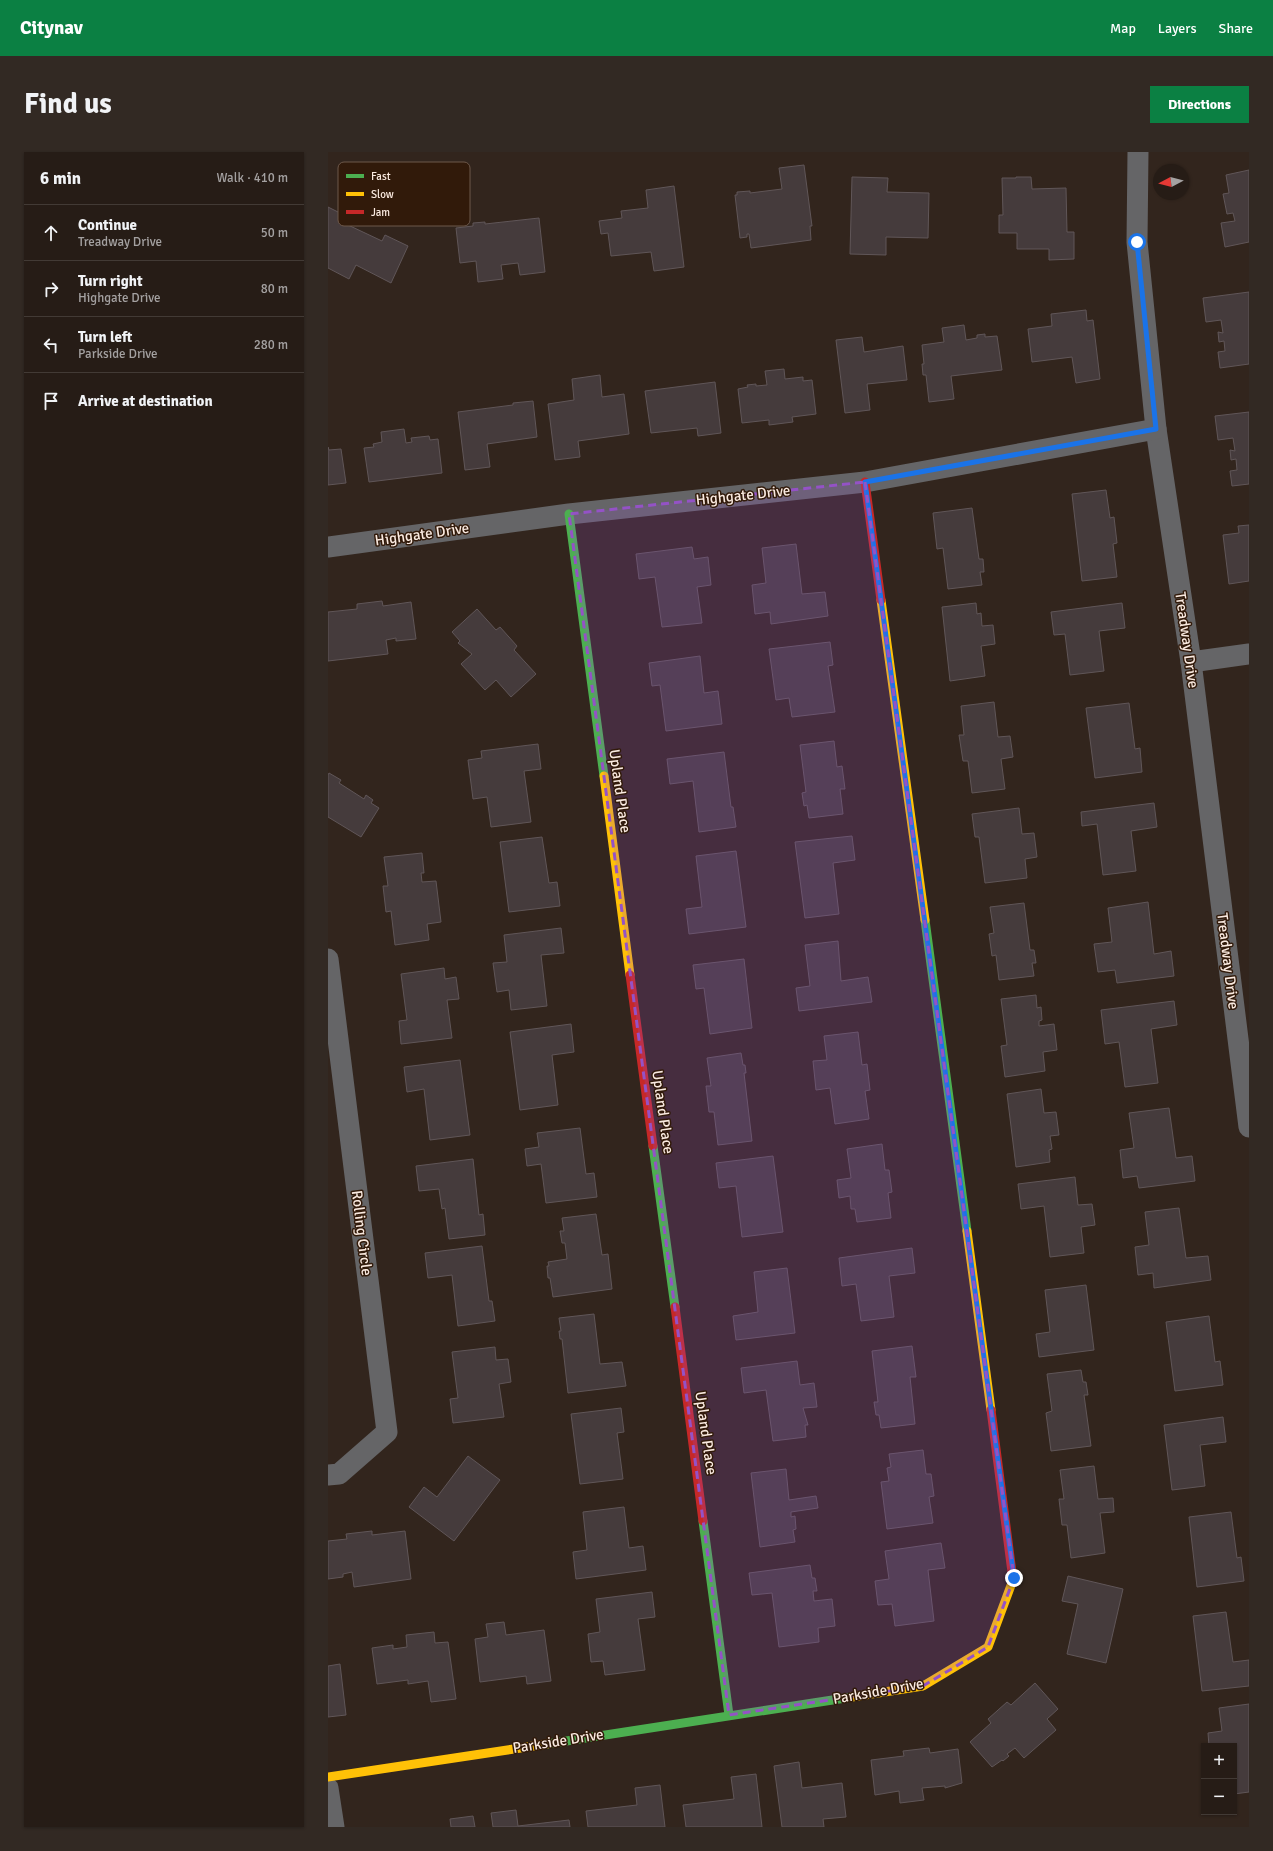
<!DOCTYPE html>
<meta charset="utf-8">
<style>
:root{--surface:#261c16;--page:#322923;--text:#f1f3f6;--muted:#a4a1a1;--line:#423a35;--accent:#0b8043}
body{margin:0;font-family:Signika,sans-serif;background:var(--page);color:var(--text)}
.controls{position:absolute;right:12px;bottom:12px;display:grid;overflow:hidden;border-radius:0px;box-shadow:0 1px 3px #0004}
.controls button{width:36px;height:36px;display:grid;place-items:center;padding:0;border:0;border-bottom:1px solid var(--line);background:var(--surface);color:var(--text);font:20px sans-serif}
.compass{position:absolute;left:825px;top:12px;width:36px;height:36px;border-radius:50%;background:var(--surface);box-shadow:0 1px 3px #0004;rotate:263deg}
.stop{position:absolute;width:12px;height:12px;margin:-9px;border:3px solid #1a73e8;border-radius:50%;background:#fff}
.stop.end{background:#1a73e8;border-color:#fff;box-shadow:0 1px 4px #0008}
.list{margin:0;padding:0;list-style:none}
h2{display:flex;justify-content:space-between;align-items:center;height:52px;margin:0;padding:0 16px;font-size:17px}
h2 small{font-size:13px;font-weight:400;color:var(--muted)}
.list li{display:grid;grid-template-columns:26px 1fr auto;gap:12px;align-items:center;box-sizing:border-box;height:56px;padding:0 16px;border-top:1px solid var(--line)}
.list b{display:block;font-size:15px;white-space:nowrap}
.list p{margin:0;font-size:13px;white-space:nowrap;color:var(--muted)}
.list em{font-size:13px;font-style:normal;color:var(--muted)}
.icon{flex:none;width:22px;height:22px;fill:none;stroke:currentColor;stroke-width:2;stroke-linecap:round;stroke-linejoin:round}
.map{position:relative;flex:none;width:921px;height:1675px;overflow:hidden;border-radius:0px}
header{display:flex;align-items:center;gap:24px;box-sizing:border-box;height:56px;padding:0 20px;background:var(--accent);color:#fff}
header strong{font-size:19px}
nav{display:flex;gap:22px;margin-inline-start:auto;font-size:14px}
.intro{display:flex;align-items:center;justify-content:space-between;box-sizing:border-box;height:96px;padding:0 24px}
h1{margin:0;font-size:28px}
.button{padding:10px 18px;border-radius:0px;background:var(--accent);color:#fff;font-size:14px;font-weight:700}
main{display:flex;gap:24px;padding:0 24px}
aside{flex:1;background:var(--surface);border-radius:0px;box-shadow:0 1px 3px #0004}
.map>svg:first-child{display:block}
.building{fill:#453b3c;stroke:#605658}
.lines{fill:none;stroke-linecap:round;stroke-linejoin:round}
.street{stroke:#656567;stroke-width:21}
.fast{stroke:#4caf50;stroke-width:9}
.slow{stroke:#ffc107;stroke-width:9}
.jam{stroke:#c62828;stroke-width:9}
.route{stroke:#1a73e8;stroke-width:5}
.marked{fill:#9452c6;fill-opacity:0.2;stroke:#9452c6;stroke-width:3;stroke-dasharray:8 5;stroke-linejoin:round}
.labels{text-anchor:middle;dominant-baseline:central;stroke-width:3;stroke-linejoin:round;paint-order:stroke}
.street-label{font-size:15px;fill:#faeae0;stroke:#311a0a}
.key{fill:#311a0a;stroke:#6d584a;stroke-width:1}
.key-label{font-size:11px;fill:#faeae0}
</style>
<header>
<strong>Citynav</strong>
<nav><a>Map</a><a>Layers</a><a>Share</a></nav>
</header>
<div class="intro"><h1>Find us</h1><a class="button">Directions</a></div>
<main>
<aside>
<h2>6 min<small>Walk · 410 m</small></h2>
<ul class="list">
<li><svg class="icon" aria-label="ahead" viewBox="0 0 24 24"><path d="M12 20V5M6 11l6-6 6 6"/></svg><div><b>Continue</b><p>Treadway Drive</p></div><em>50 m</em></li>
<li><svg class="icon" aria-label="right" viewBox="0 0 24 24"><path d="M7 20v-9h11M14 6l5 5-5 5"/></svg><div><b>Turn right</b><p>Highgate Drive</p></div><em>80 m</em></li>
<li><svg class="icon" aria-label="left" viewBox="0 0 24 24"><path d="M17 20v-9H6M10 6l-5 5 5 5"/></svg><div><b>Turn left</b><p>Parkside Drive</p></div><em>280 m</em></li>
<li><svg class="icon" aria-label="arrive" viewBox="0 0 24 24"><path d="M6 21V4h12l-3 4 3 4H6"/></svg><div><b>Arrive at destination</b></div></li>
</ul>
</aside>
<div class="map">
<svg width="921" height="1675" viewBox="0 0 921 1675">
<rect width="100%" height="100%" fill="#32251d"/>
<!-- building -->
<g class="building">
<path d="M476,13l8,61h-2l1,14 -60,8 -2,-14h-2v3l-7,1 -5,-43h2v-3l13,-1v2l32,-4 -3,-21z"/>
<path d="M921,18v72l-24,5 -4,-24 14,-2 -2,-8 -6,1 -4,-20 6,-1 -3,-18z"/>
<path d="M524,25l36,1 -1,14 42,1 -1,45 -42,-1v18l-36,-1z"/>
<path d="M688,25h15l1,12 34,-1 1,44h7v27l-25,1v-11h-32v-16h-18v-18h4l-1,-37h14z"/>
<path d="M346,34l10,81 -30,4 -3,-19 -40,4 -3,-23 -7,1 -2,-13 23,-3 -1,-7 27,-3 -2,-18z"/>
<path d="M0,55l24,12 -4,6 34,16 3,-6 23,11 -17,37 -35,-18 -7,14 -21,-11z"/>
<path d="M211,66l6,54 -25,3 -2,-12 -17,2 2,14 -25,3 -2,-21 -16,2 -4,-35 17,-2v-3l12,-1v2z"/>
<path d="M921,140v72l-29,4 -2,-16 7,-1 -1,-10 -5,1 -1,-10 5,1 -2,-13 -15,2 -3,-24z"/>
<path d="M758,158l1,11 6,-1 7,59 -24,4 -4,-26 -40,5 -4,-33 24,-3 -1,-12z"/>
<path d="M636,173l2,15 11,-2v-3l8,-1v3l12,-1 5,34 -51,6 3,23 -25,3 -3,-27h-3l-1,-11h2l-2,-19 22,-3 -2,-14z"/>
<path d="M534,185l2,15 39,-6 4,34 -40,4 3,26 -25,3 -9,-73z"/>
<path d="M456,217l1,10 18,-2v4l9,-1 4,34 -24,3 1,5 -24,3v-5l-27,3 -4,-34 10,-2 -1,-2 9,-1v2l11,-1 -2,-14z"/>
<path d="M272,223l2,22 22,-3 5,40 -51,7 2,16 -25,3 -7,-56 26,-4 -2,-21z"/>
<path d="M387,230l6,51 -23,3 -1,-8 -46,5 -6,-42z"/>
<path d="M205,249l4,36 -50,7 3,23 -25,3 -7,-58 55,-7v-2z"/>
<path d="M921,260v72l-17,2 -2,-15 7,-1 -1,-11 -5,1 -1,-10 5,1 -2,-13 -15,2 -3,-24z"/>
<path d="M76,277l2,14 6,-1 -1,-4 18,-2 1,4 8,-1 4,34 -73,9 -5,-34 10,-1 -1,-3 9,-2 -1,-10z"/>
<path d="M0,295l1,3 12,-1 5,34 -18,2z"/>
<path d="M778,338l4,28 4,-1 3,26 -4,1 4,33 -35,4 -10,-87z"/>
<path d="M644,356l7,51h4l1,13h-4l2,13 -34,4 -5,-41 -6,1 -4,-36z"/>
<path d="M921,373v56l-20,3 -6,-49 16,-2 -1,-7z"/>
<path d="M468,392l6,50 23,-2 3,24 -57,8 -1,-12 -15,2 -3,-29 14,-2 -4,-35z"/>
<path d="M364,395l2,12 14,-2 3,28 -14,2 5,36 -40,4 -7,-50 -16,2 -3,-25z"/>
<path d="M54,449l1,5 28,-4 5,37 -20,2v-3l-10,2 2,14 -60,7v-49l29,-3v-5z"/>
<path d="M648,451l1,11 4,-1 1,13 11,-1 2,19 -14,2 4,30 -35,5 -8,-74z"/>
<path d="M794,451l3,25 -26,3 5,40 -34,4 -5,-41 -11,1 -3,-23z"/>
<path d="M149,457l19,21 4,-3 17,19 -3,4 22,24 -25,23 -15,-17 -11,10 -24,-26 11,-10 -14,-11 2,-2 -8,-9z"/>
<path d="M502,490l3,23 -5,1 7,46 -43,5 -3,-19 -13,2 -7,-51z"/>
<path d="M372,504l4,37 14,-2 4,33 -56,7 -6,-46 -8,1 -3,-23z"/>
<path d="M666,550l4,35 12,-1 3,21 -12,2 4,30 -33,4 -4,-32h-5l-4,-26h5l-3,-29z"/>
<path d="M801,551l6,46 5,-1 2,24 -47,6 -9,-70z"/>
<path d="M506,589l3,26 5,-1 3,23h-5l3,25 -34,4 -2,-13 -3,1 -2,-13 4,-1 -6,-47z"/>
<path d="M210,592l3,25 -17,2 7,51 -40,5 -4,-30 -14,2 -5,-39 14,-2 -1,-7z"/>
<path d="M396,600l7,55h2l3,20 -37,5 -6,-51 -23,3 -3,-25z"/>
<path d="M1,621l12,7 -2,3 25,16 2,-4 7,5 -2,3 8,5 -18,29 -33,-20v-42z"/>
<path d="M826,651l3,24 -26,4 5,40 -33,4 -6,-51 -15,2 -1,-14z"/>
<path d="M691,656l3,26 12,-1 3,24 -12,2 2,19 -42,5 -6,-46h-4l-3,-23z"/>
<path d="M524,684l3,24 -22,3 6,51 -34,4 -10,-76z"/>
<path d="M214,685l7,46 8,-1 3,24 -51,6 -9,-70z"/>
<path d="M408,699l10,76 -57,7 -3,-25 16,-2 -6,-51z"/>
<path d="M94,701l2,20h-3l1,9 14,-1 5,41 -14,2 2,16 -34,5 -4,-34 -5,1 -3,-26h5l-4,-29z"/>
<path d="M820,750l6,52 17,-3 3,25 -57,7 -2,-13 -17,2 -4,-28 18,-2 -4,-34z"/>
<path d="M696,751l6,47h4l2,13h-4l2,13 -35,4 -3,-25 -4,1 -3,-22 5,-1 -4,-26z"/>
<path d="M233,776l3,25 -23,2 6,51 -36,4 -2,-20 -12,2 -4,-29 14,-1 -3,-27z"/>
<path d="M510,789l3,40 27,-4 4,25 -73,9 -3,-23 14,-2 -5,-41z"/>
<path d="M416,807l8,69 -42,6 -6,-46 -8,1 -3,-24z"/>
<path d="M116,816l1,11 11,-2 3,22 -12,1 5,38 -51,6 -2,-23 8,-1 -6,-46z"/>
<path d="M708,843l1,13 4,-1 1,13 -3,1v5l15,-2 3,26 -14,2 2,19 -40,6 -4,-31 6,-1 -6,-46z"/>
<path d="M846,849l3,24 -26,4 7,54 -33,4 -6,-45 -14,2 -4,-34z"/>
<path d="M243,872l3,28 -22,3 6,50 -38,5 -10,-78z"/>
<path d="M530,880l4,33 5,-1 3,26 -5,1 4,28 -34,5 -5,-36 -14,2 -3,-29 14,-1 -3,-24z"/>
<path d="M413,901l2,12h2l1,8h-2l8,68 -34,4 -4,-33h-5l-3,-26h5l-4,-28z"/>
<path d="M132,908l10,75 -40,5 -6,-51 -17,3 -3,-25z"/>
<path d="M713,937l3,24 12,-1 3,23 -9,1 2,13 -3,1 1,12 -34,5 -9,-73z"/>
<path d="M841,956l7,50 16,-2 3,25 -56,7 -2,-12 -14,2 -3,-28 14,-2 -5,-35z"/>
<path d="M252,976l6,46 8,-1 3,24 -51,6 -5,-39 -14,2 -2,-17 14,-2 -2,-14z"/>
<path d="M554,992l3,26h4l3,22 -4,1 3,25 -34,4 -2,-13h-4l-1,-13 -11,2 -2,-18 14,-2 -4,-29z"/>
<path d="M445,1004l10,76 -41,5 -6,-51 -17,2 -3,-25z"/>
<path d="M145,1007l6,56 4,-1 2,21 -36,4 -4,-31 -3,1 -3,-20 -20,2 -3,-25z"/>
<path d="M747,1025l3,28 14,-1 3,21 -14,2 3,26 -34,4 -6,-51 -23,3 -3,-25z"/>
<path d="M851,1056l7,50 22,-2 3,24 -57,8 -1,-15 -15,2 -3,-28 14,-2 -4,-33z"/>
<path d="M268,1062l6,41 6,-1 4,35 -59,8 -3,-19h-2l-1,-12h2l-1,-4 19,-3 -2,-16h-3l-2,-12h4l-2,-13z"/>
<path d="M154,1094l7,55h3l3,20 -37,5 -6,-51 -24,3 -3,-25z"/>
<path d="M584,1096l3,25 -26,3 5,41 -33,4 -5,-37 -14,2 -3,-28z"/>
<path d="M459,1116l8,65 -59,7 -3,-24 25,-4 -4,-40z"/>
<path d="M758,1133l8,65 -55,7 -3,-23 14,-2 -5,-42z"/>
<path d="M266,1162l6,50 22,-2 4,24 -58,7 -6,-54h-2l-1,-8h2l-2,-13z"/>
<path d="M881,1164l6,46 5,-1 3,24 -48,6 -9,-69z"/>
<path d="M584,1194l4,31h-6l5,47 -34,4 -2,-13h-3l-2,-13h4l-6,-51z"/>
<path d="M167,1195l1,13 12,-1 3,23 -12,2 5,33 -51,6 -3,-24 8,-1 -6,-46z"/>
<path d="M469,1209l3,24 14,-2 3,24 -14,1 5,17h-3l1,12 -33,4 -7,-51 -22,3 -3,-25z"/>
<path d="M753,1218l2,12h3l2,13h-4l7,51 -40,5 -5,-38 6,-2 -5,-37z"/>
<path d="M293,1256l3,24 -7,1 6,46 -43,5 -9,-70z"/>
<path d="M895,1265l3,25 -26,3 5,41 -33,4 -8,-65z"/>
<path d="M595,1298l3,24h5l3,22 -5,1 4,26 -46,6 -6,-47 8,-1 -2,-13 4,-1 -2,-13z"/>
<path d="M140,1304l32,24 -46,61 -45,-34 15,-20 13,10z"/>
<path d="M766,1314l4,33 15,-1 1,14 -14,1 5,40 -34,5 -4,-33h-5l-3,-26h5l-4,-29z"/>
<path d="M458,1317l3,31 27,-4 2,12 -27,4v5l4,-1 1,13 -3,1 2,12 -35,5 -9,-74z"/>
<path d="M296,1355l5,41 14,-2 3,24 -70,9 -3,-27 14,-2 -4,-38z"/>
<path d="M903,1360l6,46 4,-1 3,24 -47,6 -8,-70z"/>
<path d="M44,1379v4l33,-4 6,48 -57,8 -2,-15 -9,2v3l-15,2v-38l19,-2 -1,-5z"/>
<path d="M613,1391l4,25 -17,2 6,51 -39,5 -3,-22 -14,1 -3,-24 14,-2 -4,-28z"/>
<path d="M482,1413l2,13h3l2,13h-4l1,10 18,-2 3,27 -17,2 1,14 -40,5 -7,-54 -20,2 -3,-22z"/>
<path d="M740,1424l55,13 -17,74 -39,-9 11,-50 -16,-3z"/>
<path d="M324,1440l3,25 -17,2 7,51 -40,5 -2,-14 -12,1 -3,-28 12,-2 -4,-33z"/>
<path d="M898,1460l7,50 16,-2v26l-47,5 -9,-75z"/>
<path d="M176,1470l2,13 38,-5 7,51 -24,3 -1,-8 -46,6 -5,-43 13,-2 -2,-13z"/>
<path d="M106,1480l1,11 13,-1 8,57 -25,3 -3,-21 -20,3v-4l-31,4 -5,-36 21,-3v4l14,-2 -1,-12z"/>
<path d="M12,1512l6,51 -18,2v-51z"/>
<path d="M707,1531l23,26 -11,10 9,11 -32,28 -9,-10 -8,6 2,2 -6,5 -1,-1 -10,7 -22,-25 21,-19 -3,-4 19,-17 4,3z"/>
<path d="M921,1552v88l-15,2v-48h-25l-1,-13 14,-2 -3,-23z"/>
<path d="M601,1596l1,5 28,-4 4,34 -17,5v-2l-23,2 2,12 -24,3 -1,-12 -24,4 -4,-35 33,-4 -1,-5z"/>
<path d="M471,1610l3,26 40,-5 4,34 -23,2 1,8h-42l-8,-61z"/>
<path d="M428,1622l6,53h-76l-3,-22 51,-6 -3,-22z"/>
<path d="M332,1633l5,42h-77l-2,-16 51,-6 -2,-17z"/>
<path d="M188,1658l2,16 51,-6 1,7h-77l-2,-14z"/>
<path d="M145,1664l2,11h-24l-1,-8z"/>
</g>
<g class="lines">
<!-- street -->
<g class="street">
<path d="M810,0l-1,90 19,187 35,233 58,465"/>
<path d="M0,395l241,-33 296,-32 291,-53"/>
<path d="M863,510l58,-8"/>
<path d="M0,807l59,473 -48,42 -11,1"/>
<path d="M0,1636l6,39"/>
</g>
<!-- fast -->
<g class="fast">
<path d="M241,362l35,262"/>
<path d="M597,768l42,311"/>
<path d="M325,994l22,161"/>
<path d="M375,1369l26,194"/>
<path d="M219,1592l305,-47"/>
</g>
<!-- slow -->
<g class="slow">
<path d="M553,448l44,320"/>
<path d="M276,624l26,199"/>
<path d="M639,1079l24,179"/>
<path d="M524,1545l71,-11 65,-39 25,-67"/>
<path d="M0,1625l219,-33"/>
</g>
<!-- jam -->
<g class="jam">
<path d="M537,330l16,118"/>
<path d="M302,823l23,171"/>
<path d="M347,1155l28,214"/>
<path d="M663,1258l22,170"/>
</g>
</g>
<g class="lines">
<!-- route -->
<path class="route" d="M686,1426l-149,-1096 291,-53 -19,-187"/>
</g>
<!-- marked area -->
<path class="marked" d="M537,330l149,1096 -26,69 -65,39 -194,29 -160,-1201z"/>
<g class="labels">
<!-- street labels -->
<g class="street-label">
<text transform="translate(415 343) rotate(-6)">Highgate Drive</text>
<text transform="translate(94 382) rotate(-8)">Highgate Drive</text>
<text transform="translate(859 488) rotate(82)">Treadway Drive</text>
<text transform="translate(292 639) rotate(82)">Upland Place</text>
<text transform="translate(900 809) rotate(83)">Treadway Drive</text>
<text transform="translate(335 960) rotate(82)">Upland Place</text>
<text transform="translate(34 1081) rotate(83)">Rolling Circle</text>
<text transform="translate(378 1281) rotate(82)">Upland Place</text>
<text transform="translate(550 1539) rotate(-10)">Parkside Drive</text>
<text transform="translate(230 1589) rotate(-9)">Parkside Drive</text>
</g>
</g>
<!-- legend -->
<rect x="10" y="10" width="132" height="64" rx="6" class="key"/>
<rect x="18" y="22" width="18" height="4" fill="#4caf50"/>
<rect x="18" y="40" width="18" height="4" fill="#ffc107"/>
<rect x="18" y="58" width="18" height="4" fill="#c62828"/>
<g class="key-label">
<text x="43" y="28">Fast</text>
<text x="43" y="46">Slow</text>
<text x="43" y="64">Jam</text>
</g>
</svg>
<div class="controls">
<button>+</button>
<button>−</button>
</div>
<svg class="compass" viewBox="-18 -18 36 36"><path d="M0-13l5 13h-10z" fill="#e53935"/><path d="M0 13l5-13h-10z" fill="#a4a1a1"/></svg>
<div class="stop" style="left:809px;top:90px"></div>
<div class="stop end" style="left:686px;top:1426px"></div>
</div>
</main>
